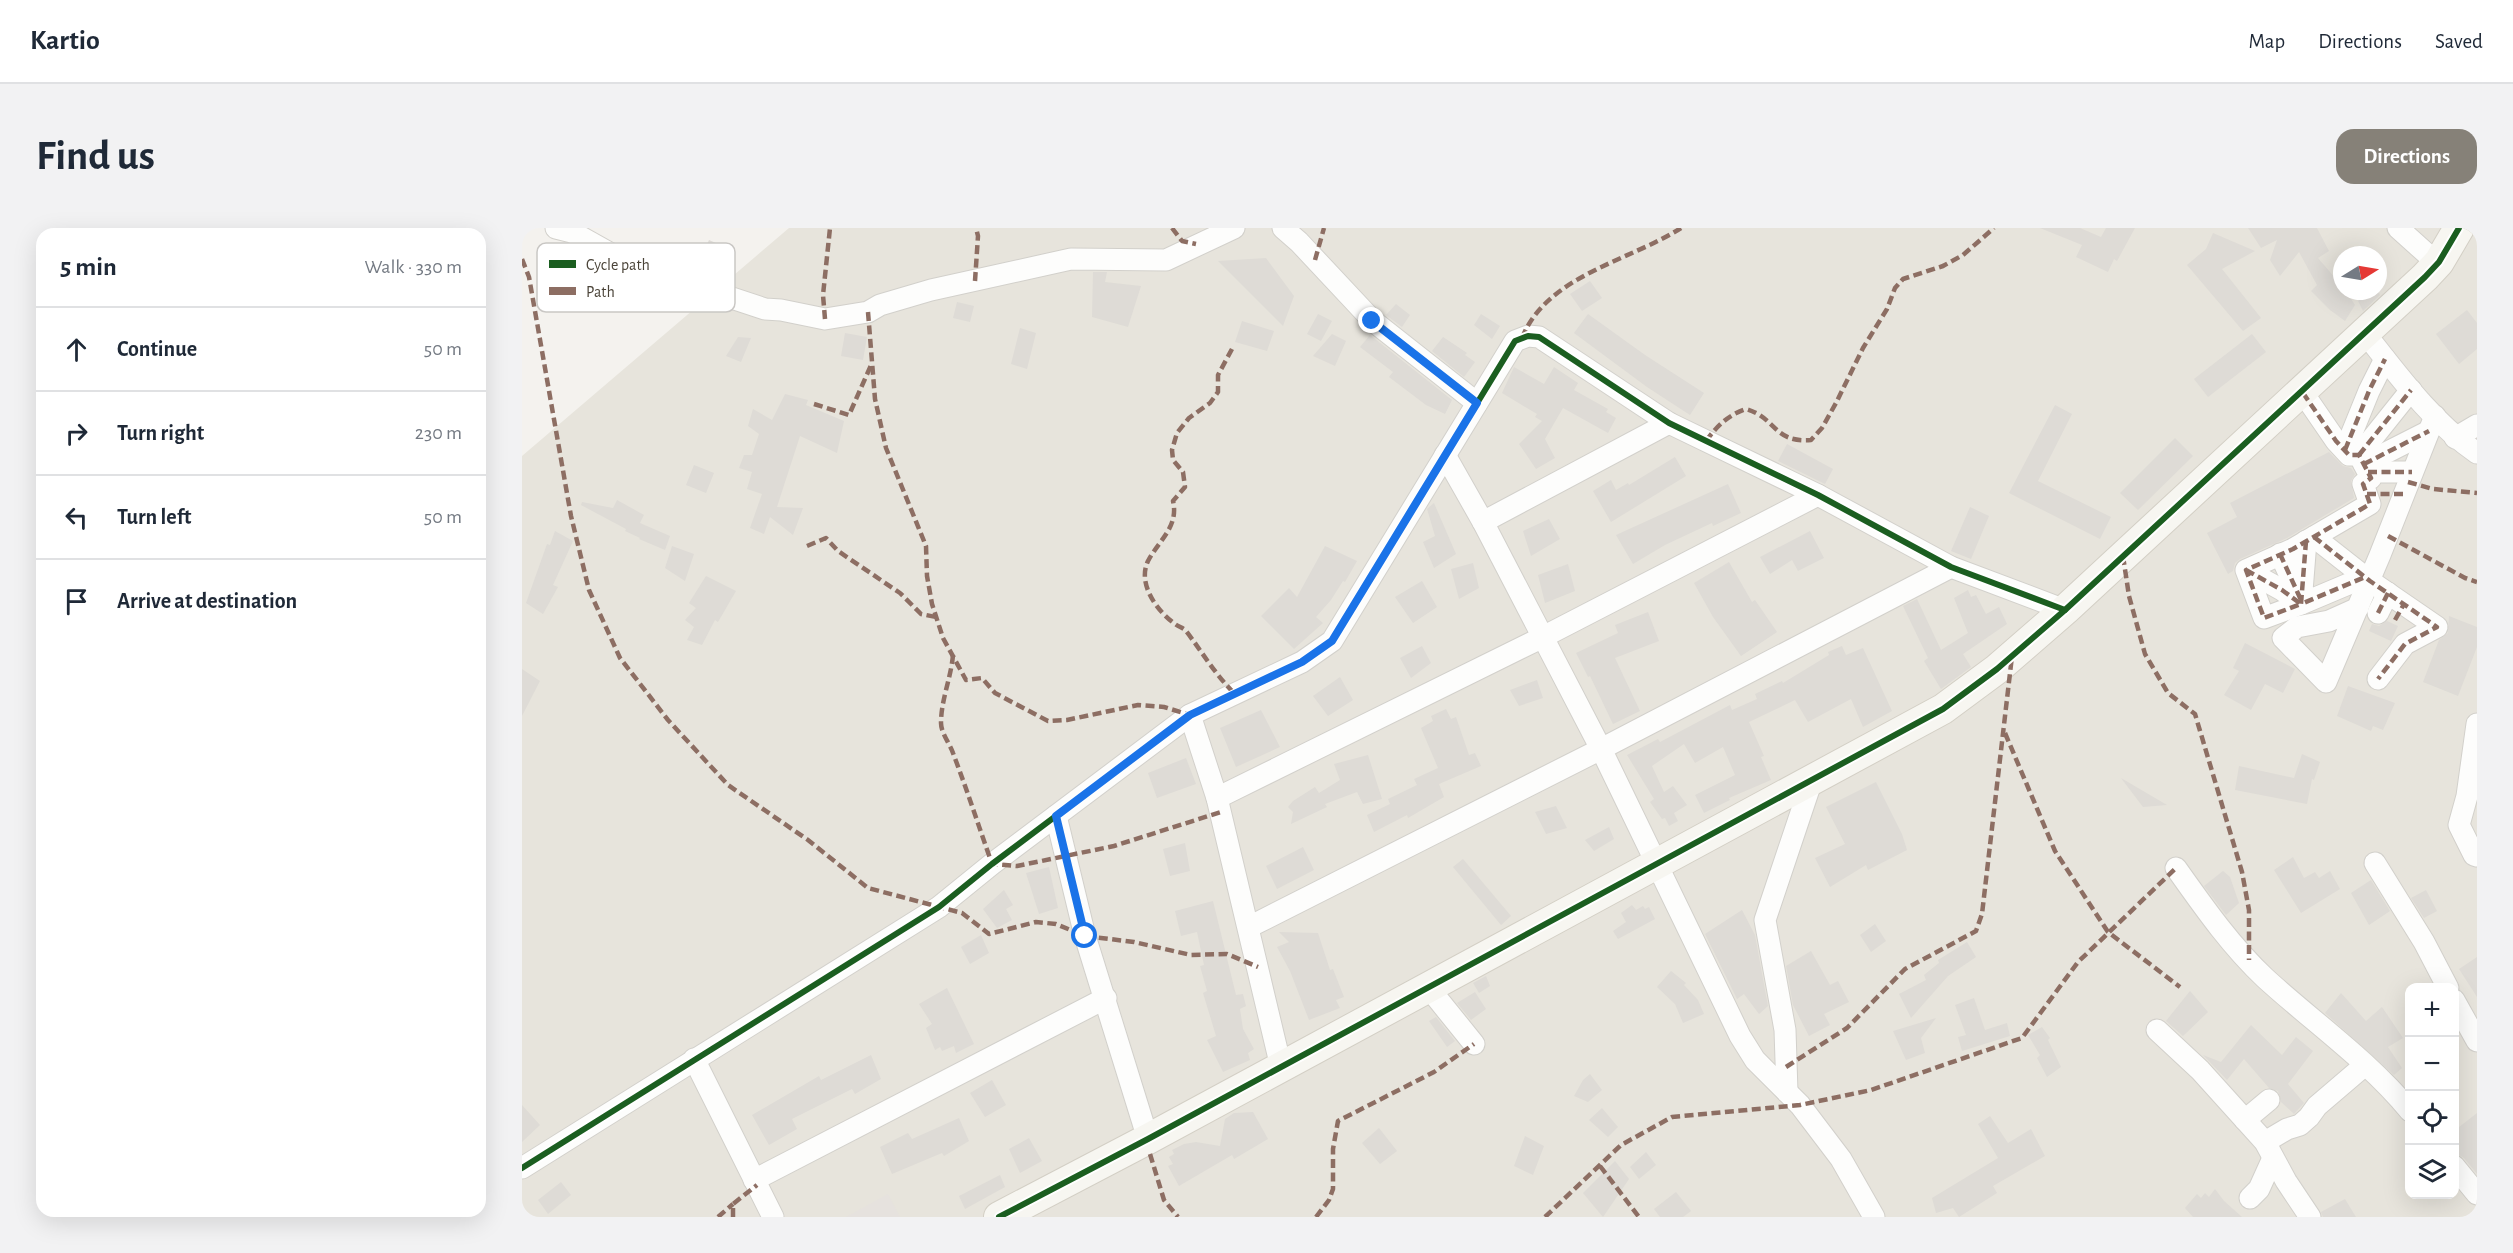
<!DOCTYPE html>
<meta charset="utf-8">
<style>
:root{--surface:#fff;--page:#f2f2f3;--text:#1f2937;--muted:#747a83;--line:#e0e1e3;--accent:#868178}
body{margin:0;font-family:"Alegreya Sans",sans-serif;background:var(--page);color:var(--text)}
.controls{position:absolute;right:18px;bottom:18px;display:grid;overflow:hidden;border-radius:12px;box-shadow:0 6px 24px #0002}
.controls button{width:54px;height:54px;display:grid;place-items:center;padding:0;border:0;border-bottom:2px solid var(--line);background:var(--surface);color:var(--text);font:30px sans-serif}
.compass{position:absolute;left:1811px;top:18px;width:54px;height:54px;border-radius:50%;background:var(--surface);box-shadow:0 6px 24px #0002;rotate:79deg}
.stop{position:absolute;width:18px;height:18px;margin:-14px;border:4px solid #1a73e8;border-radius:50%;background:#fff}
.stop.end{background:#1a73e8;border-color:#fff;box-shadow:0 2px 6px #0008}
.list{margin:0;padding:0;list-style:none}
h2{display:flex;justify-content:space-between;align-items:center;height:78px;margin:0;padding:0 24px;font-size:26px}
h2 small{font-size:20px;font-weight:400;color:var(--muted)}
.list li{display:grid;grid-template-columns:39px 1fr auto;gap:18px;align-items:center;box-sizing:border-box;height:84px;padding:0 24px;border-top:2px solid var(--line)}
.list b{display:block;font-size:22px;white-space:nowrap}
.list em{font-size:20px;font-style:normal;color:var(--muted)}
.icon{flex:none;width:33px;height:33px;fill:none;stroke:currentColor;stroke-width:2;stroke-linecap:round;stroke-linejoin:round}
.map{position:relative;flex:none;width:1955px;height:989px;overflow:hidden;border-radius:18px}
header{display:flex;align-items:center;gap:36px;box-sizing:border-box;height:84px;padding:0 30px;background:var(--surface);border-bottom:2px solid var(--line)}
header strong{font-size:28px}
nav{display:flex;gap:33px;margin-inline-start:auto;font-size:21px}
.intro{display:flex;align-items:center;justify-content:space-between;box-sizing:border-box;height:144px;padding:0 36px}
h1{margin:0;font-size:42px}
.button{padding:15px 27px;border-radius:18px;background:var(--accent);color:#fff;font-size:21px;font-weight:700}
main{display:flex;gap:36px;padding:0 36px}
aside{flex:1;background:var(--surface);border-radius:18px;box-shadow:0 6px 24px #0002}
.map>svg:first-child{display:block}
.residential{fill:#e7e4dc;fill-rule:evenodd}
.industrial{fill:#e6e2de}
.building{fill:#dedbd6}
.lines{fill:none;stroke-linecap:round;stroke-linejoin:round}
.street-casing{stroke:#d2d0cb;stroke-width:23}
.secondary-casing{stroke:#d3cfc5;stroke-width:32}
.street{stroke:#fdfdfc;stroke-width:21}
.secondary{stroke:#f7f6f1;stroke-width:30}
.quiet{stroke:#8d6e63;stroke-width:4.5;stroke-dasharray:9 4.5;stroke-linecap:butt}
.cycleway-casing{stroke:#fff;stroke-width:10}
.cycleway{stroke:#1b5e20;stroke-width:6}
.route{stroke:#1a73e8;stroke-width:8}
.key{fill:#fff;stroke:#c9c7c4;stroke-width:1.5}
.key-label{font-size:16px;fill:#4b4439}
</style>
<header>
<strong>Kartio</strong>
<nav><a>Map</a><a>Directions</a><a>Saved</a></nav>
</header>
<div class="intro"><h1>Find us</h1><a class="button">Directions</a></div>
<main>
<aside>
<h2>5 min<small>Walk · 330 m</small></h2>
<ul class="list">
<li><svg class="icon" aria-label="ahead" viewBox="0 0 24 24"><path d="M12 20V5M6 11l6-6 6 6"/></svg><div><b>Continue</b></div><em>50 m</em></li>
<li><svg class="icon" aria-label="right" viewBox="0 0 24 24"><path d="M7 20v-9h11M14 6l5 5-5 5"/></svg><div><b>Turn right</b></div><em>230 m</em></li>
<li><svg class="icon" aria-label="left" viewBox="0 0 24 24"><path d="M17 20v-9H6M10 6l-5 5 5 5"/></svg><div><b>Turn left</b></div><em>50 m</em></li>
<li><svg class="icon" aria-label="arrive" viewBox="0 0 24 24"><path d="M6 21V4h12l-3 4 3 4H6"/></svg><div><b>Arrive at destination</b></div></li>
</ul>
</aside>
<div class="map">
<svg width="1955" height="989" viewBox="0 0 1955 989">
<rect width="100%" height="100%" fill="#f4f2ee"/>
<!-- residential -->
<path class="residential" d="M267,0h1688v989h-1955v-761zM1820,27h36v36h-36zM1888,760h44v206h-44z"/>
<!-- industrial -->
<path class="industrial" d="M366,966l12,23h-54z"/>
<!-- building -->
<g class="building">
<path d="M1518,0h40l21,9 5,-9h29l-18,33 -3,-2 -6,13 -32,-15 6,-12z"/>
<path d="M1726,0h69l12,23 -11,7 24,28v5h4l9,14 -10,16 -15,-11 -19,-19 6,-6 -18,-33 -19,24 -10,-16 7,-20 -16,8z"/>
<path d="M1691,5l42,18 -33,18 39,49 -18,13 -56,-66 19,-16z"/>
<path d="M187,12l23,10 -8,20 -24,-10z"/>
<path d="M744,30l28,38 -11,30 -65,-65z"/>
<path d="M571,44h14l-2,10 36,4 -13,41 -36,-10z"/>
<path d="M1068,53l12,17 -20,13 -12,-17z"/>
<path d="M1852,63h4l2,4 -17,16 -5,-10z"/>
<path d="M435,74l17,4 -4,16 -17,-4z"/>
<path d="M874,76l14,11 -8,12 -16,-12z"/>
<path d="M1945,82l10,13v26l-18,15 -23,-30z"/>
<path d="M796,86l14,7 -11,20 -14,-7z"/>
<path d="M959,86l19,12 -8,13 -18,-14z"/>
<path d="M1066,86l57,41 59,38 -14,22 -43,-28 -73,-54z"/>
<path d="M720,93l32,10 -7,20 -32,-9z"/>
<path d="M498,100l16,5 -9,36 -16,-5z"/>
<path d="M323,105l22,4 -4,23 -22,-4z"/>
<path d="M810,106l14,7 -11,25 -22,-10z"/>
<path d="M1730,106l14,18 -58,45 -14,-18z"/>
<path d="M848,107l82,65 -7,14 -19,-9 -37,-28 4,-5 -33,-25z"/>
<path d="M216,109l13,1 -10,24 -15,-6z"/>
<path d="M921,109l24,16 -2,2 10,7 -11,15 -32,-26z"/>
<path d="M992,139l30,17 10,-17 24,16 -4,7 34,19 -2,3 10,6 -8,15 -45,-25 -18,31 10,19 -19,11 -17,-25 23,-23 -7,-4 2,-3 -35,-21z"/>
<path d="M263,166l23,6 -2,5 38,16 -7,32 -37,-17 -23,71 26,1 -10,27 -23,-18 -6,17 -14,-6 12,-34 -15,-5 5,-17 -13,-4 5,-13h8l7,-21 -11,-8 5,-17 19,11z"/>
<path d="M1533,177l17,9 -34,67 73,36 -11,22 -91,-46z"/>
<path d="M1653,210l18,18 -55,54 -18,-17z"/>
<path d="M1265,216l46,25 -8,15 -47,-23z"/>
<path d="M1807,224l14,14 8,2 4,6 -4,7 3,17 -67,40 -47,21 -5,4 -2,8 -5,3 -21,-41 30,-16 -7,-14z"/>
<path d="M1153,229l11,19 -75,46 -18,-31 18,-11 5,10 12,-7 1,2z"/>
<path d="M172,237l20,8 -8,20 -20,-8z"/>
<path d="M1206,256l13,29 -28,13 -1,-3 -47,22 -32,19 -17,-29z"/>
<path d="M95,272l27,15 -4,8 30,13 -5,14 -26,-11 1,-1 -15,-7 1,-2 -45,-24 1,-3 31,6z"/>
<path d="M912,275l22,51 -22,14 -11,-26 12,-6 -8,-27z"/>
<path d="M1448,279l19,9 -18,43 -20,-8z"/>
<path d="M1027,291l11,20 -29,17 -8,-25z"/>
<path d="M33,303l18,10 -20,44 5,2 -15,27 -17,-11 21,-59 3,1z"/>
<path d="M1288,303l14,27 -26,13 -6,-11 -22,14 -10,-17z"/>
<path d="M150,318l22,8 -9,27 -20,-13z"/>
<path d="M803,318l32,15 -12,21 -2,-1 -12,19 -15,17 7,6 -29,26 -33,-33 28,-28 8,9z"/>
<path d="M1207,334l23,40 3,-2 22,32 -36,24 -28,-39 -19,-34z"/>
<path d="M951,335l6,25 -20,11 -8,-30z"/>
<path d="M1046,336l7,27 -30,12 -7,-28z"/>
<path d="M184,348l30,15 -18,31 -3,-2 -13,25 -15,-5 7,-13 -9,-7 11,-12 -7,-5z"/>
<path d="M900,353l15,26 -24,16 -18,-26z"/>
<path d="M1446,362l3,7 5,-2 10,19 13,-7 8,17 -44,30 8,13 -30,22 -17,-28 4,-3 -25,-52 14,-7 24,51 27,-17 -14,-35z"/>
<path d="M1126,384l11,29 -44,17 25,53 -27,13 -23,-48 -2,1 -12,-24 42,-20 -3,-8z"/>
<path d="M1927,388l28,11v20l-19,49 -35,-14 16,-42 9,-7z"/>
<path d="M1865,393l11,5 -7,15 -22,-10 3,-7 7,2z"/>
<path d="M1723,415l50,26 -12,24 -18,-9 -14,26 -27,-15 15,-24 -6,-3z"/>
<path d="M900,418l9,17 -20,15 -11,-20z"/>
<path d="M1320,418l4,9 17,-7 29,63 -29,16 -12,-28 -43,23 -13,-22 -46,22 15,34 -3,1 10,23 -42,18 1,2 -26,13 -9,-18 40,-20 -12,-28 -28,16 -11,-19 -32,22 12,26 9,-6 14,19 -13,8 4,8 -9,5 -4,-8 -3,1 -12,-17 4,-3 -27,-44 31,-16 2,3 70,-37 2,5 25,-11 -2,-5 27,-13 1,2 46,-28 -1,-3z"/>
<path d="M0,441l18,12 -18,35z"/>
<path d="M818,449l13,23 -25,16 -15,-20z"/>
<path d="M1015,452l6,18 -24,8 -9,-16z"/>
<path d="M1826,458l47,17 -12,27 -10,-4 -2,5 -34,-15z"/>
<path d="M924,481l5,10 5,-2 13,38 6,-2 6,13 -42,18 5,13 -36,21 -1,-3 -33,17 -7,-17 23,-11 -2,-5 29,-14 -3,-6 24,-11 -17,-40 12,-7 -2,-5z"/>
<path d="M739,482l19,37 -44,20 -16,-39z"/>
<path d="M1780,526l18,8 -6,18 -2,-1 -5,25 -72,-14 4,-24 55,12z"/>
<path d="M846,527l14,44 -19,5 -6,-12 -32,12 2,3 -36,17 2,-12 -5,-5 5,-6 22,-14 4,6 21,-13 -6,-16z"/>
<path d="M664,530l10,26 -39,14 -9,-25z"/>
<path d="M1599,550l46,27 -24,2z"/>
<path d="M1354,554l26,52 5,16 -39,20 -2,-5 -36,22 -15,-29 30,-14 -19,-37z"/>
<path d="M1034,578l11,22 -21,6 -11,-22z"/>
<path d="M1087,599l5,12 -20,12 -9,-11z"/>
<path d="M663,615l5,28 -20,5 -7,-27z"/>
<path d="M781,619l11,23 -37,19 -11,-23z"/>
<path d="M1771,629l11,21 11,-6 4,6 11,-7 10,18 -39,24 -27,-43z"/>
<path d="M941,631l48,57 -10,9 -48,-58z"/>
<path d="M527,639l9,41 -19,6 -13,-41z"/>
<path d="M1701,643l7,6 9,26 -13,12 -22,-29z"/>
<path d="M1849,652l19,31 -21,14 -18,-32z"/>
<path d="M482,662l9,15 -7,4 6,11 -15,8 -14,-19z"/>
<path d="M1904,662l11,21 -13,7 -13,-20z"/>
<path d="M691,673l23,94 7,-1 3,12 -6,3 3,20 11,20 -6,4 2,7 -27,12 -16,-32 9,-4 -13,-43 4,-2 -7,-25 4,-1 -7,-33 -16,4 -6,-25z"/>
<path d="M1110,677l4,5 7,-4 2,3 4,-2 6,12 -37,20 -5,-8 13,-9 -5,-9z"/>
<path d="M1220,682l13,25 13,71 -9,8 -15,-20 -7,5 -32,-65z"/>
<path d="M1353,696l11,17 -15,11 -11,-17z"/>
<path d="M757,704l39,1 12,37 3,-1 11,28 -8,3 4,8 -31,12 -19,-49 -13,-24 12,-5z"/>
<path d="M459,707l8,18 -19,11 -9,-17z"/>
<path d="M1445,714l9,15 -28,19 -37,42 -12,-24 27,-14 -2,-5 15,-12 -1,-3z"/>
<path d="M1289,723l19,34 8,-4 11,21 -25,12 6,11 -21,11 -16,-31 -7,-39z"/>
<path d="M1955,729v40l-18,-28z"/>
<path d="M1149,743l15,12 -2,2 14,15 6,14 -21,9 -8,-19 -18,-17z"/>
<path d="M964,748l4,10 -11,7 -6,-10z"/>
<path d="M425,760l27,56 -18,9 -2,-7 -12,5 -2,-4 -5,3 -9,-22 6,-4 -13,-20z"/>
<path d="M1668,763l18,21 -25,24 -17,-15z"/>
<path d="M953,764l11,17 -15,11 -14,-17z"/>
<path d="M1819,765l25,28 16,-14 21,31 -15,9 14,21 -8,7 -69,-62z"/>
<path d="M1452,770l11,32 22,-7 3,13 -48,15 -4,-14 8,-2 -11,-30z"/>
<path d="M914,789l19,24 -8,6 -18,-26z"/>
<path d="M1414,790l-15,20 4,15 -19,7 -13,-29z"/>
<path d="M1729,797l31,30 14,-18 17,14 -25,33 16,19 -10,11 -13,-12 -3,-11 -9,-3 -25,-29 -17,21 -24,-25 18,7z"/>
<path d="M1520,799l8,11 -2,2 13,27 -14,10 -10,-19 3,-3 -12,-20z"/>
<path d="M349,827l10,24 -26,15 -3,-5 -60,30 5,10 -28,16 -17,-30 67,-39 2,4z"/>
<path d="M1068,846l12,16 -14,12 -14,-6 9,-16z"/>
<path d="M470,852l14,25 -21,12 -15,-24z"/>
<path d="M0,877l18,20 -18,17z"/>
<path d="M1080,880l16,19 -10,10 -19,-17z"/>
<path d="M731,884l15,27 -34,20 -2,-4 -53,31 -11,-20 5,-2 -4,-7 5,-3 -2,-4 12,-6 12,-2 24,4 5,-27 9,-6z"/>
<path d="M1955,885v61l-13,-16 -10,-6v-21z"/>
<path d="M1468,888l18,27 23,-14 14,27 -52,30 4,7 -38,24 -6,-9 -17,5 -4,-15 66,-40 -20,-34z"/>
<path d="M437,890l10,23 -25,15 -2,-3 -50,21 -12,-27 28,-14 4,6z"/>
<path d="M857,900l18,23 -17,13 -18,-21z"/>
<path d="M1003,908l19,10 -11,29 -19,-9z"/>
<path d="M507,910l13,23 -22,12 -11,-24z"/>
<path d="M1124,924l10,13 -17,14 -9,-12z"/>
<path d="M1093,933l14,18 -26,38 -20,-24z"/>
<path d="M478,947l5,12 -40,22 -6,-13z"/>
<path d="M39,954l10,13 -23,19 -10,-14z"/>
<path d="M1693,961l9,12 18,16h-49l-8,-9 12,-14 4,4 4,-5 4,4z"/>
<path d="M1154,964l15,19 -8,6h-23l-6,-8z"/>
<path d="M1823,971l11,18h-33l-2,-5z"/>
</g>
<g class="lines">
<defs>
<g id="street">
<path d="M34,0l16,4 57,32 136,45 16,1 44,9 43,-7 12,-7 51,-15 140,-31 95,1 68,-32"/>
<path d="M761,0l16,14 74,79 104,82"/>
<path d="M1876,0l29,26 14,5"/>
<path d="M1842,104c34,43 68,90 113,121"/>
<path d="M1933,210l22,-13"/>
<path d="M1823,222l24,-59 16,-32"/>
<path d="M923,227l38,67 118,227 139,287 15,24 45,45 41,54 33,58"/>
<path d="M1837,227l52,-65"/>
<path d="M1842,236l65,-33"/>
<path d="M1846,244h44"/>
<path d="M961,294l186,-99"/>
<path d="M1792,309l56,44 67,46 -32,17 -27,35"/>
<path d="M1784,313l-5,63 64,-27"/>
<path d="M1758,326l21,46"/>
<path d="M1724,342l36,20 19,14 -37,14 -18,-48 47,-21 77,-45 -7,-20 8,-6 -12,-23h-10l-13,-14 -35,-51"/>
<path d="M1836,380l-29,13 -32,6 -14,11 43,44 54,-127 55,-139"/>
<path d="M1856,385l10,-20"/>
<path d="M668,487l27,83 64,269"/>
<path d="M1955,496l-10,72 -8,29 15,30 3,1"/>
<path d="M695,570l324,-160 277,-143"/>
<path d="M534,588l29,120 63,203"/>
<path d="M1853,635l49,79 24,46"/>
<path d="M1654,640c27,38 54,77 89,110 48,44 103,82 145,133"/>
<path d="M727,699l352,-178 350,-182"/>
<path d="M906,759l46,57"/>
<path d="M1932,772l23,41"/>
<path d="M1635,802l43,40 65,72 21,39 24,36"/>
<path d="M172,831l79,158"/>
<path d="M1265,864l-2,-62 -20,-110 47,-140"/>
<path d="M1723,892l24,-20"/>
<path d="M1743,914l22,-13 13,-4 9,-8 8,-11 48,-41"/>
<path d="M1932,938l23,28"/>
<path d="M0,940l417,-261 53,-43 198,-149 112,-53 30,-21 183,-300 13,-5 11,1 130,86 149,72 133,72 114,43"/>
<path d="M232,952l352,-182"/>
<path d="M1728,970l9,-9 14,-31"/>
</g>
<path id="secondary" d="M477,989l149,-78 795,-430 54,-40 68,-59 360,-333 14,-15 20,-34"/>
</defs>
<!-- street casing -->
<use href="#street" class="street-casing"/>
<!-- secondary casing -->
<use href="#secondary" class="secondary-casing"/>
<!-- street -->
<use href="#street" class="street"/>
<!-- secondary -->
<use href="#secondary" class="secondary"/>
<!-- quiet -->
<g class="quiet">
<path d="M650,0l10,13 14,3"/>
<path d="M0,31l7,18 42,239 18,74 31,68 48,62 60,65 80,55 60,48 94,25 27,21 47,-12 20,2 29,12 49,6 57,13 36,-1 31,13"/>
<path d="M793,32l9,-32"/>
<path d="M453,53l3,-45 -2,-8"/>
<path d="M346,84l7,87 11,49 40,98 1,30 5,28 11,34 23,42 16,-2 13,15 53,28 19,-1 71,-15 26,2 26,8"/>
<path d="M303,91l-2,-24 7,-67"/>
<path d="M1000,110c25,-63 108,-77 159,-110"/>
<path d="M710,121l-14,26v17l-8,11 -21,15 -12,15 -5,17 1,10 10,12 2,15 -12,14c6,26 -14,39 -25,60 -11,23 9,50 27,63 4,3 9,4 11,7 17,22 28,42 48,62"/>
<path d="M292,176l35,11 23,-52"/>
<path d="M1184,213c11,-15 22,-26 40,-32 31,9 27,34 65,31l11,-12 14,-25 27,-55 24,-39 8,-21 8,-9 40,-13 20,-11 31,-27"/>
<path d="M1823,222l24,-59 16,-32"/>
<path d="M1837,227l52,-65"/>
<path d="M1842,236l65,-33"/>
<path d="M1846,244h44"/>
<path d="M1886,254l25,7 44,4"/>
<path d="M1845,266h37"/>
<path d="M1866,308l77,42 12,4"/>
<path d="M1792,309l56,44 67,46 -32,17 -27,35"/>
<path d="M1784,313l-5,63 64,-27"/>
<path d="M285,318l19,-8 12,13 62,42 21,21 15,3"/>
<path d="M1758,326l21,46"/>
<path d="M1601,328l6,40 16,58 23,39 27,21 47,158 7,38v50"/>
<path d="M1724,342l36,20 19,14 -37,14 -18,-48 47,-21 77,-45 -7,-20 8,-6 -12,-23h-10l-13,-14 -35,-51"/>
<path d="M1856,385l10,-20"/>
<path d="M1873,392l9,-16"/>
<path d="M431,427c-2,23 -12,45 -12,68 0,10 9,21 12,30 14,37 26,74 39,111l25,2 97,-20 107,-34"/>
<path d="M1483,505l50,118 53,81 72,55"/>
<path d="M1264,839l61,-39 58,-59 71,-38 6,-17 30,-258"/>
<path d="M628,926l14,46 14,17"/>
<path d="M1078,938l39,51"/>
<path d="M196,989l15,-13"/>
<path d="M211,989v-13l24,-19"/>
<path d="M794,989l13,-17 4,-11v-40l5,-28 96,-49 40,-28"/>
<path d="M1023,989l76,-72 51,-28 128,-12 71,-15 151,-52 56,-76 98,-94"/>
</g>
<defs>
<g id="cycleway">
<path d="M0,940l417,-261 53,-43 198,-149 112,-53 30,-21 183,-300 13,-5 11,1 130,86 149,72 133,72 114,43"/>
<path d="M477,989l149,-78 795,-430 54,-40 68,-59 360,-333 14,-15 20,-34"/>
</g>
</defs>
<!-- cycleway casing -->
<use href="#cycleway" class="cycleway-casing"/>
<!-- cycleway -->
<use href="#cycleway" class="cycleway"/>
</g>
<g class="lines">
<!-- route -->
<path class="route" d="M563,708l-29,-120 134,-101 112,-53 30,-21 145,-238 -105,-82"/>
</g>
<!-- legend -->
<rect x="15" y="15" width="198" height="69" rx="9" class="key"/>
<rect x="27" y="32" width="27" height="8" fill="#1b5e20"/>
<rect x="27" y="59" width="27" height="8" fill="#8d6e63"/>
<g class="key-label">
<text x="64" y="42">Cycle path</text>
<text x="64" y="69">Path</text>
</g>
</svg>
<div class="controls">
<button>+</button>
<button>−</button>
<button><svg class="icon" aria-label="locate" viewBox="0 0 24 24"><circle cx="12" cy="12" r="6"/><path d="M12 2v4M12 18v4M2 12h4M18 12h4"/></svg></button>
<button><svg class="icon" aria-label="layers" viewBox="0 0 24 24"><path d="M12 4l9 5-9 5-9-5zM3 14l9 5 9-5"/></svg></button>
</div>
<svg class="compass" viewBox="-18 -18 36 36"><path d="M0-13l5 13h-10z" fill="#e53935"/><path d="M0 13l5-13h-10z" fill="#747a83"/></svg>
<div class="stop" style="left:563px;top:708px"></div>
<div class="stop end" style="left:850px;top:93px"></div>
</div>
</main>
